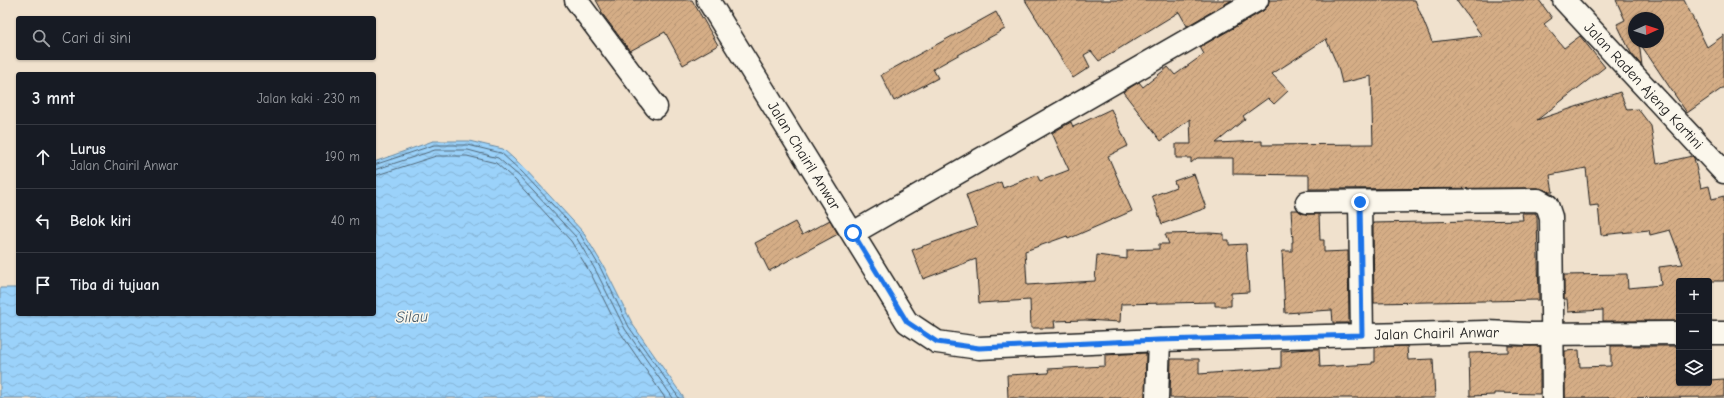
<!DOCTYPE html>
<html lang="id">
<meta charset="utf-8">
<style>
:root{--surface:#171b24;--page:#20242c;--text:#f1f3f6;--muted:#9ea1a6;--line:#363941}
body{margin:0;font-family:"Comic Neue",sans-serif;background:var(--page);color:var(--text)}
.controls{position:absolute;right:12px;bottom:12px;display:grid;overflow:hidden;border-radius:4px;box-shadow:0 1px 3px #0004}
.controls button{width:36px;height:36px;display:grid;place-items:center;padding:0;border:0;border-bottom:1px solid var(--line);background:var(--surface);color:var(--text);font:20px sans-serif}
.compass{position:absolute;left:1628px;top:12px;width:36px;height:36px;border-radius:50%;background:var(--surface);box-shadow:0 1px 3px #0004;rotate:87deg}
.stop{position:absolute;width:12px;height:12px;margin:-9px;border:3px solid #1a73e8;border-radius:50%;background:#fff}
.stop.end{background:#1a73e8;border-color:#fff;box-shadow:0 1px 4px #0008}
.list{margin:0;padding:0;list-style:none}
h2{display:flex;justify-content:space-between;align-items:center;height:52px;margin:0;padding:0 16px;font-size:17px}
h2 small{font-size:13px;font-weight:400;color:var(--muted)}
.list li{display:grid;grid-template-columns:26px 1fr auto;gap:12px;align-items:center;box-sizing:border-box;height:64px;padding:0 16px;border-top:1px solid var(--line)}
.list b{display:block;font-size:15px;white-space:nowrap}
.list p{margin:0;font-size:13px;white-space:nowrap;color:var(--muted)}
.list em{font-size:13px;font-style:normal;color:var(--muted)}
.icon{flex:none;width:22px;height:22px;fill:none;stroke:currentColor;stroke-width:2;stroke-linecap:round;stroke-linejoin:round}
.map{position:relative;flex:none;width:1724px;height:398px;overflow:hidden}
.search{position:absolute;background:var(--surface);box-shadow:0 1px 3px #0004;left:16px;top:16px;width:360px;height:44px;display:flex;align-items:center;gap:10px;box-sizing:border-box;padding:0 14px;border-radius:4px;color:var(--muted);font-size:15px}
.panel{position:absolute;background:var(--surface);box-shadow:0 1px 3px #0004;left:16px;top:72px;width:360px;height:244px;border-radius:4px}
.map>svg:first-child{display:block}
.water{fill:url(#water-waves);stroke:#6889a1}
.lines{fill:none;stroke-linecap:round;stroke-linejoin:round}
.shore{stroke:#4f6575;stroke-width:1}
.building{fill:url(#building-hatch);stroke:#1c1c1c;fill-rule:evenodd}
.minor-casing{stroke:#1c1c1c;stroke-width:25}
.minor{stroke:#fbf7ec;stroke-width:22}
.route{stroke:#1a73e8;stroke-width:5}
.labels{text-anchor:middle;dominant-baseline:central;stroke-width:3;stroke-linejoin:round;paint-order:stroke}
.street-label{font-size:15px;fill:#1c1c1c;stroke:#fbf7ec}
.water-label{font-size:16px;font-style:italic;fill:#485c6a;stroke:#fbf7ec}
</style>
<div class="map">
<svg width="1724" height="398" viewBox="0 0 1724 398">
<defs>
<pattern id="water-waves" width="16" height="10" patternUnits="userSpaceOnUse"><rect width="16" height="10" fill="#9bd2fa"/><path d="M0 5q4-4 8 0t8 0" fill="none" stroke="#85b4d6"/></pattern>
<pattern id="building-hatch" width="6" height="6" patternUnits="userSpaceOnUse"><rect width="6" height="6" fill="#d5ad86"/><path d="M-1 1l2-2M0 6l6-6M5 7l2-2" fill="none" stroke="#b69473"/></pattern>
</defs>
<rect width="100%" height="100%" fill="#f0e1cd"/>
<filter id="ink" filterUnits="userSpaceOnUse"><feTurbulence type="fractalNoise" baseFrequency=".025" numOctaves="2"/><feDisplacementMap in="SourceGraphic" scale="8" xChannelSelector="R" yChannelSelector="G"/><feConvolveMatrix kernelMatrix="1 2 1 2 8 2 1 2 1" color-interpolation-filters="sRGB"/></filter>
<g filter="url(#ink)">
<!-- water -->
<path class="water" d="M433,141h36l34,8 22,20 58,63 21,35 29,58 51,73h-684v-110h18v26h356v-152z"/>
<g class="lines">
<!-- shore -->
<g class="shore">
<path d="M374,165l60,-20h34l33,8 21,19 58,62 21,35 28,58 50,71"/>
<path d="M374,170l61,-20h33l30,8 21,18 57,61 20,34 29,58 48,69"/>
<path d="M374,176l62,-20h31l29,7 19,17 56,61 20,33 29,58 45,66"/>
</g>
</g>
<!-- building -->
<g class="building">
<path d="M596,0h96l26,45 -35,20 -18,-33 -35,19 -29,-39 1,-1z"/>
<path d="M1025,0h207l-45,26 -8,-14 -80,49 -8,-10 -7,4 6,12 -17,11z"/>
<path d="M1269,0h146l17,42 50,-6 -26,-36h83l13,18 -8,6 20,24 16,-12 25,31 -68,53 83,-28 7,18 11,-1 13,17 6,38 35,-8 2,2 7,30 8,-2 3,13 12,-3v85h-45v40h-76v-11l-35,2 -1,-13h-3v-24l63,-1 1,14 33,-3 -2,-18 24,-3 -13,-34 -20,5 -1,-5 -48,5 -3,-30 -8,1 -4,-38 -36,7 3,17h-3l-12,-4 -229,1v-14l-76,-1v-16h-36l-6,5v-5h-15v-14h15l-1,-25 -29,22 -38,-49 16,-10 4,5 25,-20 7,8 29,-21 -4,-7 63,-36 5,-5zM1326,39l12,28 4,16 29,-7 2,68 -111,1v-4l-46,2 29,-24 -2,-3 25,-18 6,6 14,-13 -16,-17z"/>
<path d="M1616,0h68l23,47 17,-12v52l-37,26 -48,-71 3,24 -11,-13 -14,-29 8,-4zM1634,18h24v24h-24z"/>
<path d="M996,12l9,17 -72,40 5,9 -44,23 -13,-26z"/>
<path d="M1111,109l17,37 -20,10 24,55 -64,28 -1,-3 -42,15 2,34 68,-4 2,-26 30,4v-9l32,-1v-5h10l-4,-10 45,-1 14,1v6h5v5l17,-1 3,48 -18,1v13h-16v-4l-94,2 -1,18 -35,-2 -31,1 1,7h-24l-1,-28 -51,3 -3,-44 -53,20 -11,-29 65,-23 -11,-32 35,-13 2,6 34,-13 3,6 29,-11 -17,-37 19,-11 2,5z"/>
<path d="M1194,174l12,34 -44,16 -10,-28 24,-9 -2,-6z"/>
<path d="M1291,210h7l9,4h12l1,26h4v12l24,-1 1,72h-16l-1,-13 -47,3 -3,-62h10v-9h1z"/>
<path d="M1522,213h13l2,3 2,84 -165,3 -1,-80 150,-3z"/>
<path d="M830,220l8,14 -69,37 -14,-28 40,-21 7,13z"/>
<path d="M1407,346l1,14 25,-1 2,39h-265l1,-39h28v15l82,-6v-17l29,-2h9l1,18 52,-3v-2h3v-15z"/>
<path d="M1508,346h32v48l-46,-1v2l-24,1 -1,-43 39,-1z"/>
<path d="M1611,346h68v37h30v-3l15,-1v18l-159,1v-47l14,-1 1,17 31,-1z"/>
<path d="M1146,353l-1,45h-137l-1,-23 42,-2 -1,-4 57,-3v-11z"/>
</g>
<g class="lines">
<defs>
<g id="minor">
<path d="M576,0l80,107"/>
<path id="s1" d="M708,0l199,322 30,20 42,6 180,-8 328,-8 41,2 151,-1"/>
<path id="s2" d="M1564,0l160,172"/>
<path d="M1307,202l231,-2 9,5 4,12 2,181"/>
<path d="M1360,202l2,133"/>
<path d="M853,233l404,-233"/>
<path d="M1709,333h15"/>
<path d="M1157,398l2,-58"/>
</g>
</defs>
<!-- minor casing -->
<use href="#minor" class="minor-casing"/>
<!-- minor -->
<use href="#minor" class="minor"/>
</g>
</g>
<g class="lines" filter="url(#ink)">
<!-- route -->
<path class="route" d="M853,233l54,89 30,20 42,6 179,-8 204,-5 -2,-133"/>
</g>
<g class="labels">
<!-- street labels -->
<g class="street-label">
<text stroke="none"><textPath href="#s2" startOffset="117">Jalan Raden Ajeng Kartini</textPath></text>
<text stroke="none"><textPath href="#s1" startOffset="183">Jalan Chairil Anwar</textPath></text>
<text stroke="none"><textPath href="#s1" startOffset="915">Jalan Chairil Anwar</textPath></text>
</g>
<!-- water labels -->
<g class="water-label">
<text transform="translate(412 317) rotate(-2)">Silau</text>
</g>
</g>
</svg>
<div class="controls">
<button>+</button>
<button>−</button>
<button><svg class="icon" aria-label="layers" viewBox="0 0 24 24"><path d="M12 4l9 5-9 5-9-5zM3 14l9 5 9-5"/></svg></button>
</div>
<svg class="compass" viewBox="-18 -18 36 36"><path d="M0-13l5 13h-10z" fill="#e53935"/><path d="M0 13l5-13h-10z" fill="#9ea1a6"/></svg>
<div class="stop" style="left:853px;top:233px"></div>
<div class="stop end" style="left:1360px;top:202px"></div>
<div class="search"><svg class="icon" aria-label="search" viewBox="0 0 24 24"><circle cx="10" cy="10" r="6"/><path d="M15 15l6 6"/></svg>Cari di sini</div>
<section class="panel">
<h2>3 mnt<small>Jalan kaki · 230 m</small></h2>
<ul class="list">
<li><svg class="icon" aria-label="ahead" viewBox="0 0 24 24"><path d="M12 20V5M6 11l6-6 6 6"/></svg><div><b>Lurus</b><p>Jalan Chairil Anwar</p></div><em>190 m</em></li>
<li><svg class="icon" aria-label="left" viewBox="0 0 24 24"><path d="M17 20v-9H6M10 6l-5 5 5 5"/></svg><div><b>Belok kiri</b></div><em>40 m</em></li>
<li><svg class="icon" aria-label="arrive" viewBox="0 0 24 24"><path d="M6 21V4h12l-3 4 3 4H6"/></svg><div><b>Tiba di tujuan</b></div></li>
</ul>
</section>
</div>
